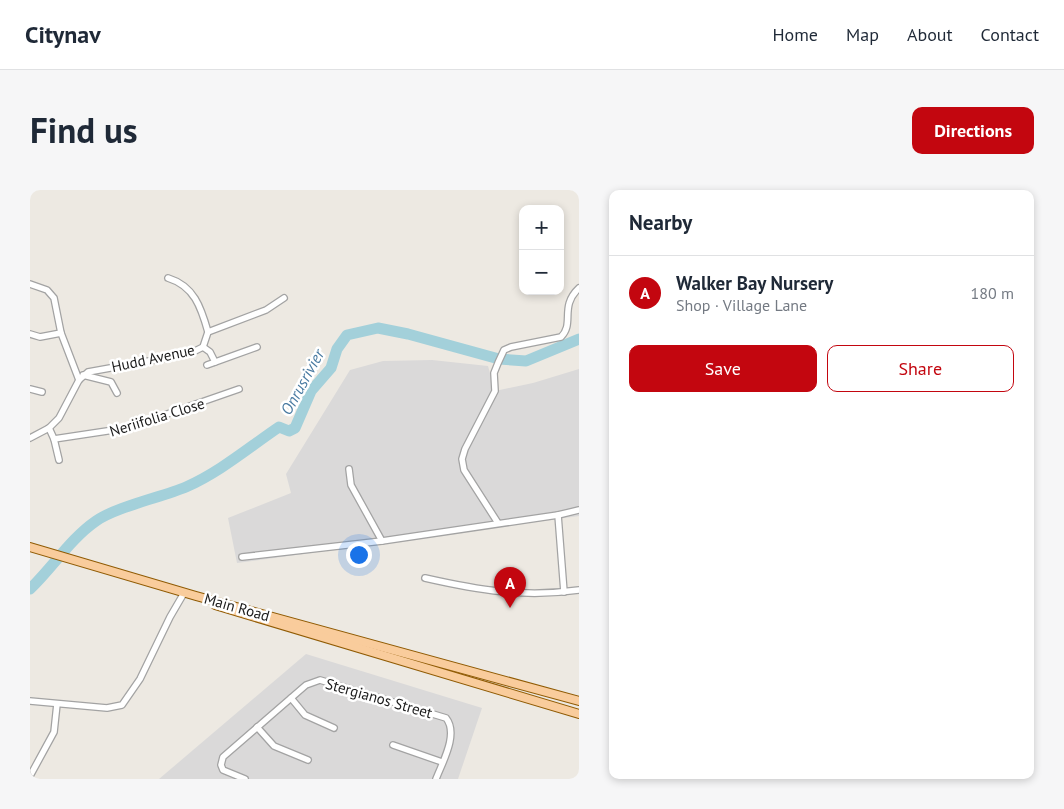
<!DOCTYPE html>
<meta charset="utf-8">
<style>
:root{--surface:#fff;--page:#f6f6f7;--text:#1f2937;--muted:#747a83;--line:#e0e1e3;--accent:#c3060f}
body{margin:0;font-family:"PT Sans",sans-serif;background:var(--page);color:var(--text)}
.controls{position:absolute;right:15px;top:15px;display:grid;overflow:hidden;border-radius:10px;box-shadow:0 2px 8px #0003}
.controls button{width:45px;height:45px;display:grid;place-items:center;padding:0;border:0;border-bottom:1px solid var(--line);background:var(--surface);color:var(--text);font:25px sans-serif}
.you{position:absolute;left:328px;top:364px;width:18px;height:18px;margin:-12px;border:4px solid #fff;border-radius:50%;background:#1a73e8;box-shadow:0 0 0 8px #1a73e833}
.badge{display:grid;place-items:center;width:32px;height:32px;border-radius:50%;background:var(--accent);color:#fff;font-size:16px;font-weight:700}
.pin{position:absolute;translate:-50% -41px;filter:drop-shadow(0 1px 2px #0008)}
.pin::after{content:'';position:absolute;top:26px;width:18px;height:15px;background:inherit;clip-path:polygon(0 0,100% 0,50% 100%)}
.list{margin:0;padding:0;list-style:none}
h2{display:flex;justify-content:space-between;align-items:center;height:65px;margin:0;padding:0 20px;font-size:21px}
h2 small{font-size:16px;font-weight:400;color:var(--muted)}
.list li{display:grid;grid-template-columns:32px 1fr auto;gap:15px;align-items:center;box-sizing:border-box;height:75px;padding:0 20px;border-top:1px solid var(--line)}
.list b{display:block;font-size:19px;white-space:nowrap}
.list p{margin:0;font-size:16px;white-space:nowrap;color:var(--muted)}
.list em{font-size:16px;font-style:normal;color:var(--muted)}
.actions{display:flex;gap:10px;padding:15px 20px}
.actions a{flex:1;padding:11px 0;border:1px solid var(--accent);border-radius:10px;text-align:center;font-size:18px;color:var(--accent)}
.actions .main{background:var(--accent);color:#fff}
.map{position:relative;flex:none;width:549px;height:589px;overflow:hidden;border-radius:10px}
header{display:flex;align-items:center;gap:30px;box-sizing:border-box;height:70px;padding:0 25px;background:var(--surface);border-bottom:1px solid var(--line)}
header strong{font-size:24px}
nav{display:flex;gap:28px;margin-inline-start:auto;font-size:18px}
.intro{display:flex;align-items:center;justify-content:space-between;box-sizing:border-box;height:120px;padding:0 30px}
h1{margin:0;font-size:35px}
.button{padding:12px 22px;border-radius:10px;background:var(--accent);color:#fff;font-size:18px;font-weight:700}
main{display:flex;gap:30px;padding:0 30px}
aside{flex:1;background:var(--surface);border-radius:10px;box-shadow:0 2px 8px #0003}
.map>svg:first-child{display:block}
.residential{fill:#dad9d9}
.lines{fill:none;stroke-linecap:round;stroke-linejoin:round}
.river{stroke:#a3d0da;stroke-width:11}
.minor-casing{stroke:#a3a3a3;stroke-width:8}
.major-casing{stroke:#905b04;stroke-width:10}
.minor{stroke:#fff;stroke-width:5.5}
.major{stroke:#f9cc9c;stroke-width:8}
.labels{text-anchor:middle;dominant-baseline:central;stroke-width:5;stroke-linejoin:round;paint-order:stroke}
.street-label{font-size:15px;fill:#1c1c1c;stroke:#fff}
.water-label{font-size:16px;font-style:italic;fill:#497aa1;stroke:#fff}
</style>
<header>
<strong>Citynav</strong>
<nav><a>Home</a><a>Map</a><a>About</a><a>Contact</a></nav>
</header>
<div class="intro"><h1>Find us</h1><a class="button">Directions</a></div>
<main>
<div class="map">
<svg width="549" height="589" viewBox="0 0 549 589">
<rect width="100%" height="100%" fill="#ede9e2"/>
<!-- residential -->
<g class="residential">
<path d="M402,170l56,6 7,25 38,-8 46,-14v147l-342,47 -9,-45 63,-25 -5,-19 64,-104 33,-9z"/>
<path d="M276,464l176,54 -24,71h-299z"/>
</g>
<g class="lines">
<!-- river -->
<path class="river" d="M0,399c23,-22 40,-50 66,-68 20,-14 66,-24 90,-34 34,-15 62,-39 93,-60l10,4 6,-3 16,-37 20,-23 6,-19 10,-14 31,-7 30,6 91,25 27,2 53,-22"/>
<defs>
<g id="minor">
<path d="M0,94l17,6 7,8 7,35 18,47"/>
<path d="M178,142l58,-22 18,-12"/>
<path d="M0,144l10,3 21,-4"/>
<path d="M173,157l7,5 5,10"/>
<path d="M177,175l50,-18"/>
<path d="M53,185l28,7 6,11"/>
<path d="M0,199l12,3"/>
<path d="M19,238l5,11 5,21"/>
<path d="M0,248l19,-10 10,-10 20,-38 9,-8 72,-13 33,-7 10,-5 5,-15c-7,-25 -14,-46 -40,-54"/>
<path d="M24,249l73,-11 112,-39"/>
<path d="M319,279l2,16 31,56 176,-26 21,-5"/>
<path d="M528,325l6,77"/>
<path d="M468,333l-34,-53 -2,-11 3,-10 30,-58 -1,-18 4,-10 6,-13 7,-3 50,-10c14,-14 -2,-30 18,-49"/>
<path d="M212,367l140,-16"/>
<path d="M395,388c53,12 99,20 154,12"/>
<path d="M261,508l14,17 29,13"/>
<path d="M0,511l77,7 15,-3 18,-26 30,-62 14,-24"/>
<path d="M227,537l17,19 34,14"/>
<path d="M363,555l49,17"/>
<path d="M0,586l24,-44 3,-28"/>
<path d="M215,589l-22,-9 -2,-5 2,-8 83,-72 14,-5 126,38c13,16 -4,45 -10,61"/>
</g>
<g id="major">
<path d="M0,357l166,49 383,105"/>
<path d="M185,415l364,109"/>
</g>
</defs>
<!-- minor casing -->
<use href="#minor" class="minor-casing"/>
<!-- major casing -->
<use href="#major" class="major-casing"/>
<!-- minor -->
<use href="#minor" class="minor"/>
<!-- major -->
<use href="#major" class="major"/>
</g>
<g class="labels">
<!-- street labels -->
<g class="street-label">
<text transform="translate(123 168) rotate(-12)">Hudd Avenue</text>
<text transform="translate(127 227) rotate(-17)">Neriifolia Close</text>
<text transform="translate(207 417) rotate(16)">Main Road</text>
<text transform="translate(349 508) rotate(16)">Stergianos Street</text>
</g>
<!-- water labels -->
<g class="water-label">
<text transform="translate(272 192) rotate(-61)">Onrusrivier</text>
</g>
</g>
</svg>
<div class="controls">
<button>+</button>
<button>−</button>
</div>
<div class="you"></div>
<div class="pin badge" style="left:480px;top:418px">A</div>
</div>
<aside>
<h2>Nearby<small></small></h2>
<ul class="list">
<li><span class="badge">A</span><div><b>Walker Bay Nursery</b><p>Shop · Village Lane</p></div><em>180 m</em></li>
</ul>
<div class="actions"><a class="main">Save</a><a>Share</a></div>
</aside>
</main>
